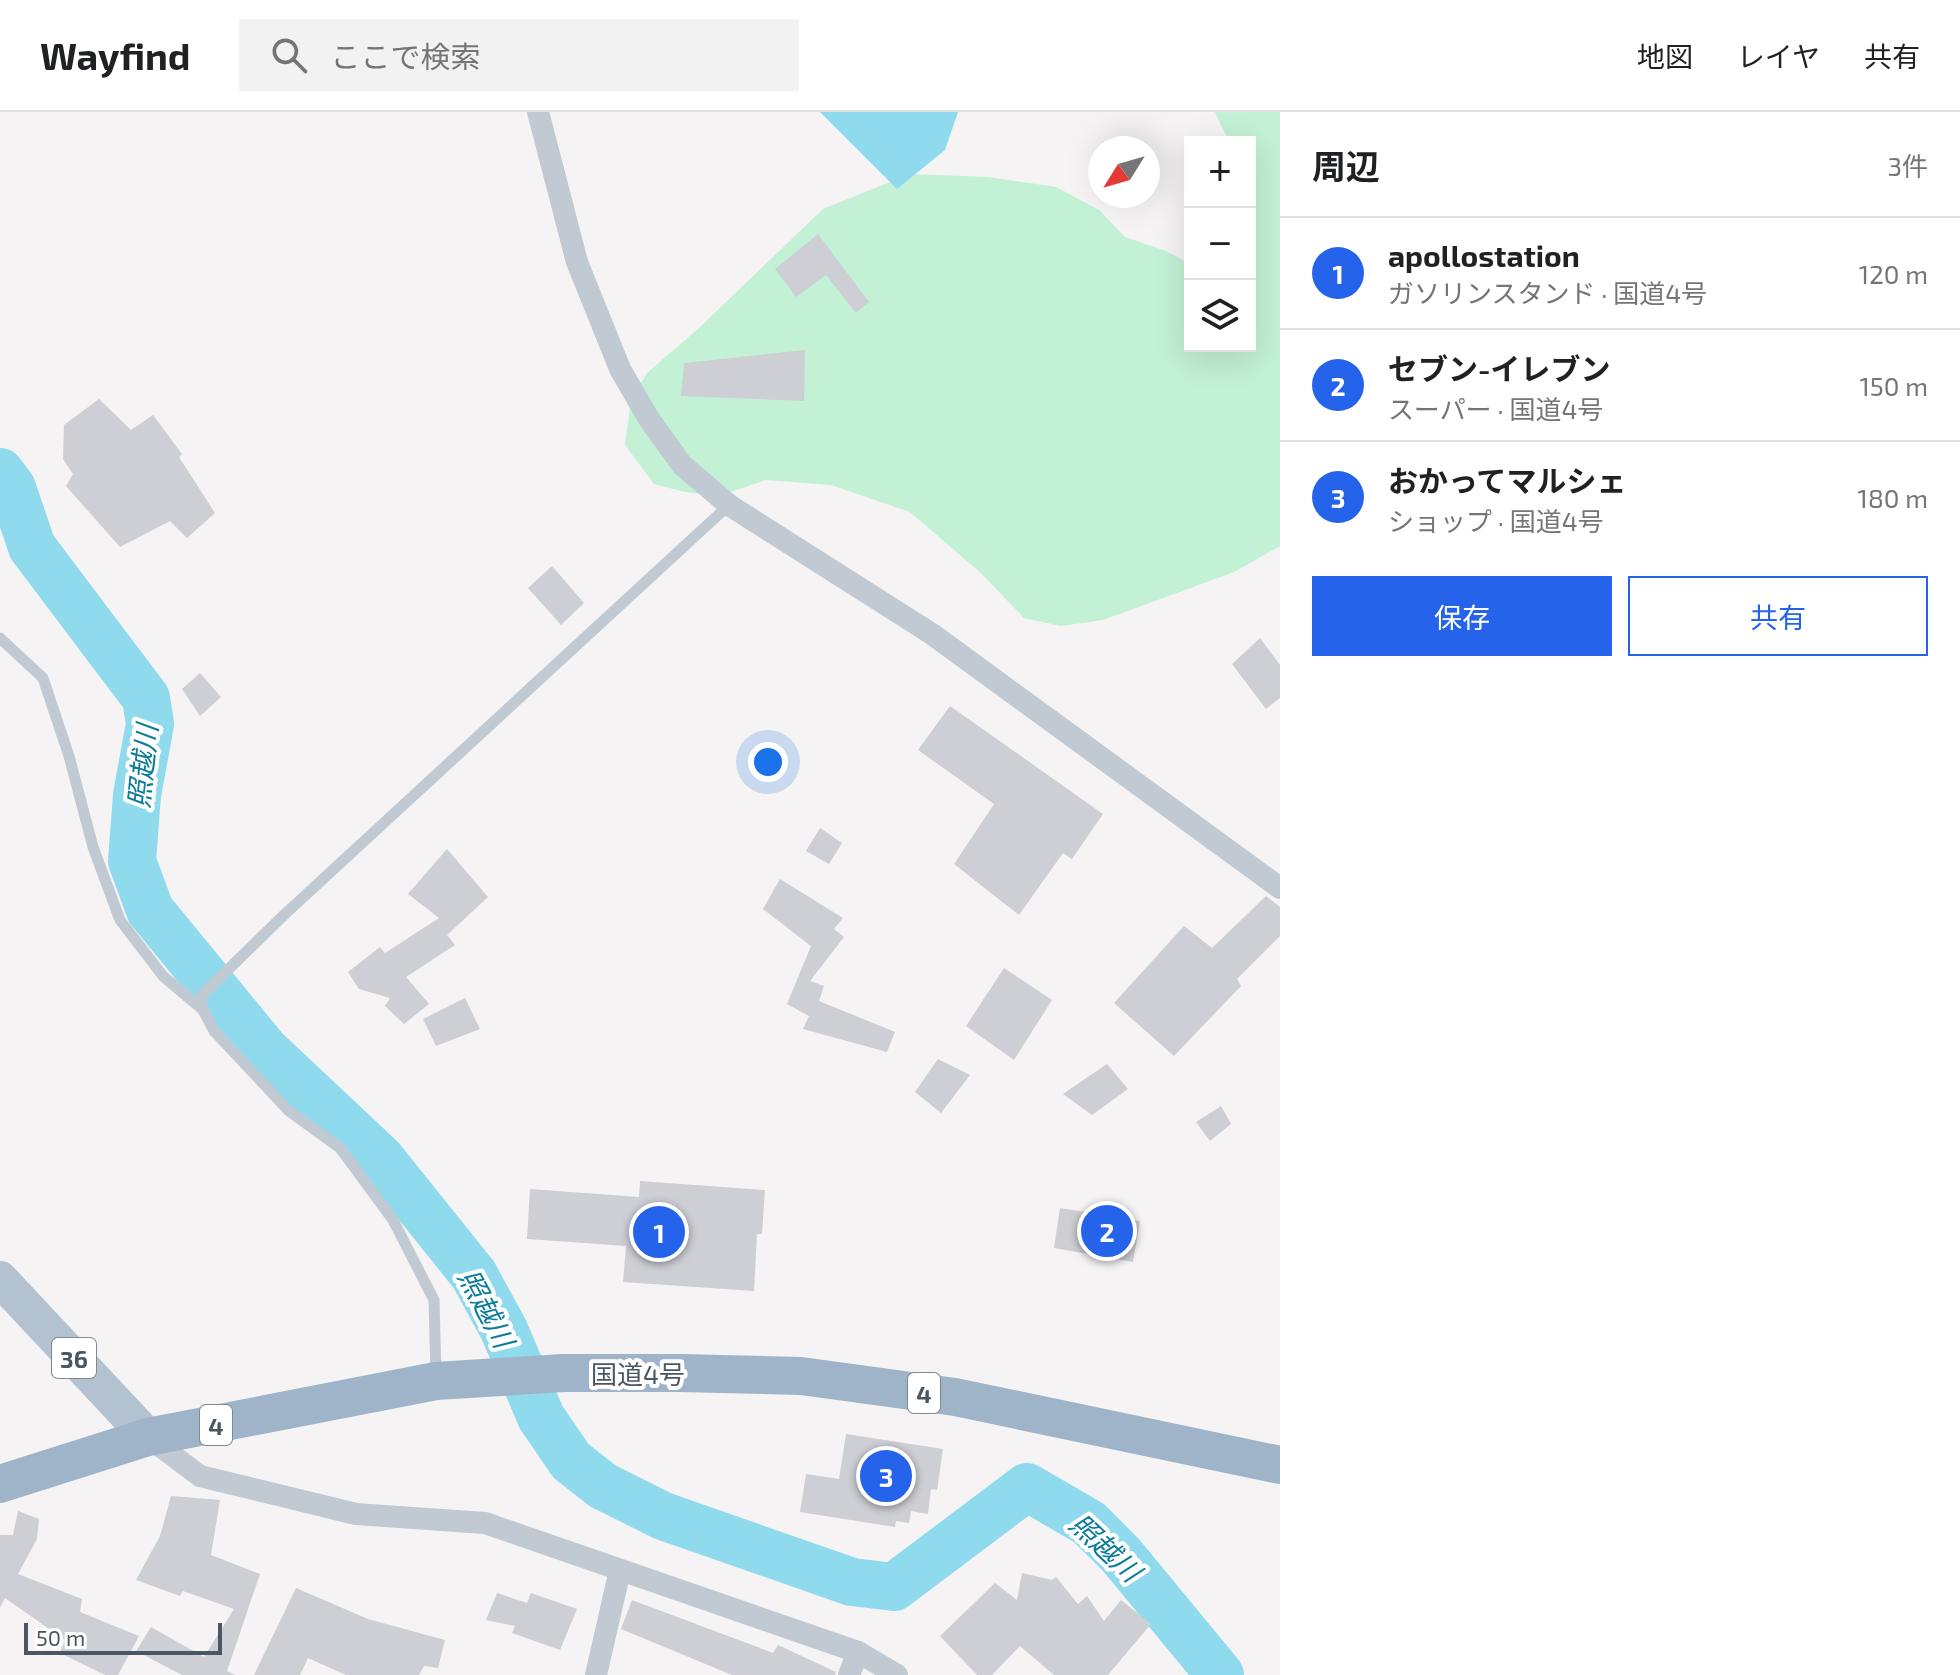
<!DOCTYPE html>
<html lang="ja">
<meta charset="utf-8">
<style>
:root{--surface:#fff;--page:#f2f2f2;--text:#202124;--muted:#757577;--line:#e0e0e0;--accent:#2563eb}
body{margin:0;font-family:"Exo 2","Noto Sans JP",sans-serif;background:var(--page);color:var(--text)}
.controls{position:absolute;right:24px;top:24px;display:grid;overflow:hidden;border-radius:0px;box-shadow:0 8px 32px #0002}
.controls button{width:72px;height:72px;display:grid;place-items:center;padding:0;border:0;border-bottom:2px solid var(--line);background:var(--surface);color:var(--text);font:40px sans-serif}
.compass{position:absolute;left:1088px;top:24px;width:72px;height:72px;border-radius:50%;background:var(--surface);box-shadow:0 8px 32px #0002;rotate:233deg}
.scale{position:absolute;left:24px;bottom:20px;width:198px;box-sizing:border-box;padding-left:8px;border:4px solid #4a5661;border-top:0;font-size:22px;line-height:28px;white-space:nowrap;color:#4a5661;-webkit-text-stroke:6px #fff;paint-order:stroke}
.you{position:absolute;left:768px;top:650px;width:28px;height:28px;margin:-20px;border:6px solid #fff;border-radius:50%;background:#1a73e8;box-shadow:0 0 0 12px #1a73e833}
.badge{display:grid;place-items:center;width:52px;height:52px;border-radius:50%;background:var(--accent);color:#fff;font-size:26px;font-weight:700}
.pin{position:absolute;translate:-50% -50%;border:4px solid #fff;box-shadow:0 2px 8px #0006}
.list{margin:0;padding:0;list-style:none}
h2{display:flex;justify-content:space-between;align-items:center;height:104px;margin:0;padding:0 32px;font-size:34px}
h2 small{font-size:26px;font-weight:400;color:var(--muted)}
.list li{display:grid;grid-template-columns:52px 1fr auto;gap:24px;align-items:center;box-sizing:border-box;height:112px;padding:0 32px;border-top:2px solid var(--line)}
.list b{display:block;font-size:30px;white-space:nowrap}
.list p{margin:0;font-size:26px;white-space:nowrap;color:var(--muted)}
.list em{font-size:26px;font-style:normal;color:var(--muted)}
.actions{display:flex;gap:16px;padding:24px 32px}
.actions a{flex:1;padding:18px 0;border:2px solid var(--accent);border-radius:0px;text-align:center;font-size:28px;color:var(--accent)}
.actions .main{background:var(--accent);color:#fff}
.icon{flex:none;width:44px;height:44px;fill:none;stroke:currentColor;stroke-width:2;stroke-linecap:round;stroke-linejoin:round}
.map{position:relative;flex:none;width:1280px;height:1563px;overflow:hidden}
header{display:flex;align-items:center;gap:48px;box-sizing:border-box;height:112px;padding:0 40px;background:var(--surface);border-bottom:2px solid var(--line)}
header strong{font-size:38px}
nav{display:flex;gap:44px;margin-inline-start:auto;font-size:28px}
.search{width:560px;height:72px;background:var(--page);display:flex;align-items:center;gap:20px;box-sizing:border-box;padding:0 28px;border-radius:0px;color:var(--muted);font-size:30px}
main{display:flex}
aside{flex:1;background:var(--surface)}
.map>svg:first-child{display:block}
.green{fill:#c3f1d5}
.water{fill:#90daee}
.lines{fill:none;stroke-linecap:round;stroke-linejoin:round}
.river{stroke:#90daee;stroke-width:48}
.building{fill:#cdcfd5}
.service{stroke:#c1cad2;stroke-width:11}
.minor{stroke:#c1cad2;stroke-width:22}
.primary{stroke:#b3c2d1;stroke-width:36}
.trunk{stroke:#9fb4c9;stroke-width:38}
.labels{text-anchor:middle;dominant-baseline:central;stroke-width:8;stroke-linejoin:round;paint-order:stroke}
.shield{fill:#fff;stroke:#808990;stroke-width:2}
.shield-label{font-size:24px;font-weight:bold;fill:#4a5661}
.street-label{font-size:26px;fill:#4a5661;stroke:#fff}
.water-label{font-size:28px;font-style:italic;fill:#0c7c9b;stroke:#fff}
</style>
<header>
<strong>Wayfind</strong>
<div class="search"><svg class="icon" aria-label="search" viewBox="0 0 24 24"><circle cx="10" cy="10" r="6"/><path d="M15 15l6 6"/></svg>ここで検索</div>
<nav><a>地図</a><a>レイヤ</a><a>共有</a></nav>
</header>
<main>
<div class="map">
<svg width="1280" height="1563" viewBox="0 0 1280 1563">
<rect width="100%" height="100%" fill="#f5f3f3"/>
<!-- green -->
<path class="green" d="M1215,0h65v434l-46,26 -131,48 -42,6 -37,-8 -42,-44 -72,-62 -79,-27 -65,-5 -47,16 -34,-4 -31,-8 -29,-39 6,-45 16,-27 52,-45 124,-119 87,-35 78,3 68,10 43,23 26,27 41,14 24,13v82h60v-204h-21z"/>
<!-- water -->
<path class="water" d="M820,0h138l-13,38 -48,39z"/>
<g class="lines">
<!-- river -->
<path class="river" d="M0,360l12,16 20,59 114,151 4,26 -13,71 -5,66 18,49 115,140 116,109 93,116 30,55 37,87 30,44 32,25 60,30 189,66 42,5 133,-100 62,36 32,32 99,120"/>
</g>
<!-- building -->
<g class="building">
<path d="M818,122l51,68 -13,11 -30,-38 -30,22 -21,-28z"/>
<path d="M805,238l-1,51 -123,-5 3,-33z"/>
<path d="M99,287l32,31 22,-15 29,39 -3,3 36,56 -28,25 -17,-17 -50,26 -54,-61 7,-12 -10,-15 1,-34z"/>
<path d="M552,454l32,37 -23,22 -33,-37z"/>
<path d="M1260,526l20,27v33l-14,11 -34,-45z"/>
<path d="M200,561l21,24 -21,19 -18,-27z"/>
<path d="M950,594l153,108 -31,45 -9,-6 -44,62 -65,-51 40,-60 -76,-54z"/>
<path d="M820,716l22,15 -13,21 -23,-13z"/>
<path d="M447,737l41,48 -41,38 8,10 -49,32 23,27 -25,20 -19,-18 5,-8 -31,-9 -11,-17 32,-25 5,6 54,-35 -31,-24z"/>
<path d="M780,767l63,39 -9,11 10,8 -34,44 14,5 -5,15 76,31 -8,20 -84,-23 6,-13 -22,-12 24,-58 -48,-37z"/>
<path d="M1266,784l14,11v29l-43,43 4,7 -67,70 -60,-53 70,-77 28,22z"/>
<path d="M1004,856l48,32 -38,60 -48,-34z"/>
<path d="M465,886l15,31 -44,17 -13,-27z"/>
<path d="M938,947l32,16 -29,38 -26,-21z"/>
<path d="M1107,952l21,25 -36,26 -29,-21z"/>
<path d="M1221,994l10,18 -21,17 -14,-19z"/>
<path d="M640,1069l125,9 -3,44h-5l-3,57 -131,-9 3,-36 -99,-7 3,-50 109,8z"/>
<path d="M1060,1096l80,13 -7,41 -79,-14z"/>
<path d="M846,1322l97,15 -6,41 -6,-1 -3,25 -17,-3 -2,12 -13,-2 -1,6 -95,-15 6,-38 33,5z"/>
<path d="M171,1384l49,4 -9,55 49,19 -33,97 8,4h-53l-46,-24 15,-24 53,30 30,-48 -51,-18 -3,5 -44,-16 24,-44z"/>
<path d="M18,1399l21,8 -2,20 -19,35 64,25 -2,13 59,24 -21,39h-13l-45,-22 5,-13 -60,-42 -5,10v-73h13z"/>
<path d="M1022,1461l30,7 4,-3 22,27 9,-8 17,25 17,-21 30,24 -43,51h-54l-34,-29 -28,29h-15l-37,-39 55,-53 22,17z"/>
<path d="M296,1476l72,31 77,21 -7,28 -14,-2 -5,9h-73l-38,-17 -8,17h-46z"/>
<path d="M497,1481l30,10 4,-10 46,16 -17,41 -48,-17 3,-7 -29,-6z"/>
<path d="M632,1488l141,53 5,-8 58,27 -1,3h-103l-111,-46z"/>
</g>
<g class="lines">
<!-- service -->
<g class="service">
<path d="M0,526l43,40 26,78 24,91 27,73 43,56 40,34"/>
<path d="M436,1264l-2,-76 -41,-80 -53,-72 -51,-37 -75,-80 -11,-21 -2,-14 84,-82 444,-409"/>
</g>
<!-- minor -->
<g class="minor">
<path d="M538,0l39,150 43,107 29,50 33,46 47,40 203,129 348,254"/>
<path d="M148,1325l52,39 156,38 129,9 373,129 39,23"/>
<path d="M596,1563l24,-105"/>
<path d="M849,1563l9,-23"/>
</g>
<!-- primary -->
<path class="primary" d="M0,1167l148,158"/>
<!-- trunk -->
<path class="trunk" d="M0,1372l148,-47 288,-56 127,-8h117l121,3 154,21 325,68"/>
</g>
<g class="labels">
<!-- shield labels -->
<g class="shield">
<rect x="52" y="1226" width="44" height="40" rx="6"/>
<rect x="908" y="1261" width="32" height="40" rx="6"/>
<rect x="200" y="1293" width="32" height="40" rx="6"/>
</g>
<g class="shield-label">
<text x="74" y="1246">36</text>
<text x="924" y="1281">4</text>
<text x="216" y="1313">4</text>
</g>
<!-- street labels -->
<g class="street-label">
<text x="638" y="1261">国道4号</text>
</g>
<!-- water labels -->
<g class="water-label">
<text transform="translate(142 654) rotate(-84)">照越川</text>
<text transform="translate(487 1196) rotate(62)">照越川</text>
<text transform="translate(1106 1435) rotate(43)">照越川</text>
</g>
</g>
</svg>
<div class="controls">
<button>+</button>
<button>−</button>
<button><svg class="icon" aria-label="layers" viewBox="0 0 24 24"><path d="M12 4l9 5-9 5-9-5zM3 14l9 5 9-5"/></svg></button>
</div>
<svg class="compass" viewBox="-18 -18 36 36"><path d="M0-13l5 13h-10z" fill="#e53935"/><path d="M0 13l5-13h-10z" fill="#757577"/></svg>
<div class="scale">50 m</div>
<div class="you"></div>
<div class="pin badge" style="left:659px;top:1120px">1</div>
<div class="pin badge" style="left:1107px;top:1119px">2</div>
<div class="pin badge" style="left:886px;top:1364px">3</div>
</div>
<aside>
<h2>周辺<small>3件</small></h2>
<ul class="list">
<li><span class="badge">1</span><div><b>apollostation</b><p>ガソリンスタンド · 国道4号</p></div><em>120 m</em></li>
<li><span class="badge">2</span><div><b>セブン-イレブン</b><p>スーパー · 国道4号</p></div><em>150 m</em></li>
<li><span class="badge">3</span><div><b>おかってマルシェ</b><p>ショップ · 国道4号</p></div><em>180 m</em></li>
</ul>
<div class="actions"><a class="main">保存</a><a>共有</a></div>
</aside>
</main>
